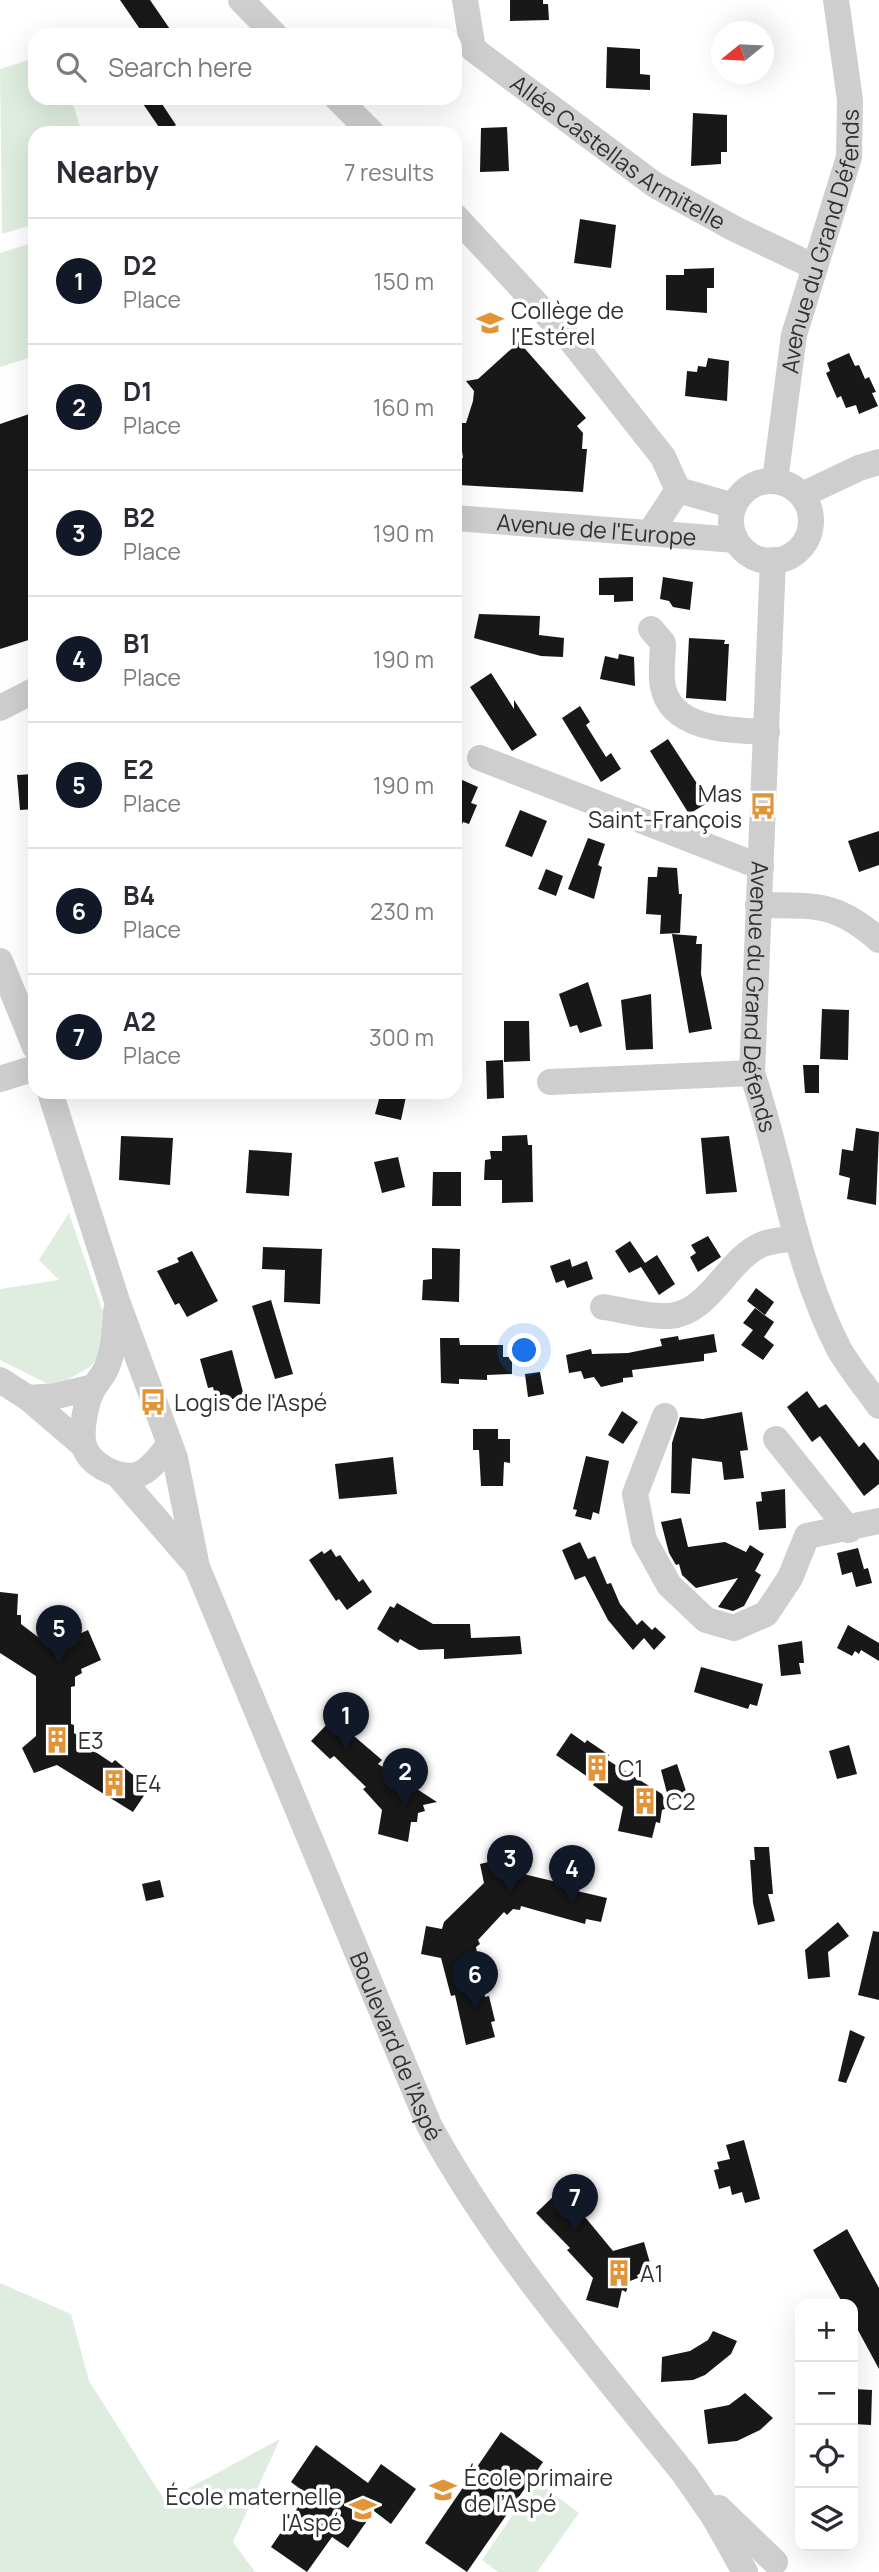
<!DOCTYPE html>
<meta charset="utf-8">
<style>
:root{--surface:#fff;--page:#f7f7f7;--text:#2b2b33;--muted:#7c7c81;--line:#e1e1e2;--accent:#111827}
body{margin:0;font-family:Manrope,sans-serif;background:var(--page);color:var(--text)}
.controls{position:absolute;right:21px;bottom:21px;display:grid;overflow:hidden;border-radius:14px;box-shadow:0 7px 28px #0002}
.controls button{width:63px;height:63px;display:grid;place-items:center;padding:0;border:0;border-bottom:2px solid var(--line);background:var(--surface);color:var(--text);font:35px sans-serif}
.compass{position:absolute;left:711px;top:21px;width:63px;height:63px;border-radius:50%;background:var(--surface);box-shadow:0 7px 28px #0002;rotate:252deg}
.you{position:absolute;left:525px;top:1351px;width:24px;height:24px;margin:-18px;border:5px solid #fff;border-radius:50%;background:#1a73e8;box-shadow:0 0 0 10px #1a73e833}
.badge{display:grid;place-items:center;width:46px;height:46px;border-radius:50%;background:var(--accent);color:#fff;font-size:23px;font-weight:700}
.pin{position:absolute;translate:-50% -58px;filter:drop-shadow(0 2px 4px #0008)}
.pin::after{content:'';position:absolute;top:37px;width:24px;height:21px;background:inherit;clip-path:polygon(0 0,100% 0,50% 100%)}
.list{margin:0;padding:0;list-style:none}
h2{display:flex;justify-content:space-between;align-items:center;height:91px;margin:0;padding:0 28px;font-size:30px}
h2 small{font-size:23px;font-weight:400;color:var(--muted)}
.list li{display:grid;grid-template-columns:46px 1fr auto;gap:21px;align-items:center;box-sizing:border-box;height:126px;padding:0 28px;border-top:2px solid var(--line)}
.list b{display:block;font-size:26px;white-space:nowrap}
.list p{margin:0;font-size:23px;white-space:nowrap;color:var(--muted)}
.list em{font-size:23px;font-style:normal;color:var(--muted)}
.icon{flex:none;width:38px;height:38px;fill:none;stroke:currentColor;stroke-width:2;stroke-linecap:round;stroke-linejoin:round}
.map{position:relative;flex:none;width:879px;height:2572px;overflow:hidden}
.search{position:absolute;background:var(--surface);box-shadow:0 7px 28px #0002;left:28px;top:28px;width:434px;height:77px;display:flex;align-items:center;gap:18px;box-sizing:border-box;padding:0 24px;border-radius:21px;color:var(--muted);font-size:26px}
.panel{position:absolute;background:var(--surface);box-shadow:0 7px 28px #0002;left:28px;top:126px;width:434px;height:973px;border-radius:21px}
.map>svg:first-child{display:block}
.green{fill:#dfede0}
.building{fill:#181818}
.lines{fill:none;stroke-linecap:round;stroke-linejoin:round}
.minor{stroke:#cecece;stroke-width:26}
.labels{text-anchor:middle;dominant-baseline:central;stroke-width:7;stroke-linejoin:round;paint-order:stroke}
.street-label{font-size:23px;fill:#313131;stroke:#fff}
.poi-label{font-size:23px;fill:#313131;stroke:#fff;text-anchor:start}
</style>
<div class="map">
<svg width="879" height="2572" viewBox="0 0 879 2572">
<rect width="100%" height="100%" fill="#fff"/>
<!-- green -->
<g class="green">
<path d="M35,58v40h36l11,35h-47v91l-33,10 -2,-165z"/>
<path d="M35,242v114l-35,11v-114z"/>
<path d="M69,1213l35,102 -5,41 -9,11 -28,16h-16l-46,-23v-71l59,-9 -20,-20z"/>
<path d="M0,2283l71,31 18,67 76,120 115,-62 -47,103 22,30h-255z"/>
<path d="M536,2481l43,32 -42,59h-39l-16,-12z"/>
</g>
<!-- building -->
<g class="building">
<path d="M120,0h30l24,35h-30z"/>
<path d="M510,0h33v4h5l1,16 -39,1z"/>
<path d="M607,47l33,2v25l10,1v15l-44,-2z"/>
<path d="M139,98h19l18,27 -13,8z"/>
<path d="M693,113l34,2v37h-6v12l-30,2z"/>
<path d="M507,127l2,44 -29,1 1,-44z"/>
<path d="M580,219l36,6 -5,43 -37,-5z"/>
<path d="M714,268v20h-7v25l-41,-3v-35h18v-6z"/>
<path d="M519,342l67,76 -9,8 6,7 -1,16h5l-4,43 -124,-7 -3,-27h7l-5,-35h8l7,-22 1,-10 -8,-10 12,-2z"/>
<path d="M849,353l6,13 4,-1 6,14 4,-2 7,15 -4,1 6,13 -19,8 -3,-9 -10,3 -5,-12 -4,2 -11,-25 4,-2 -3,-8z"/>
<path d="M708,358l21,3 -2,40 -42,-5 2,-25 10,1 1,-6 8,1z"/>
<path d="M35,412v226l-35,11v-225z"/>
<path d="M633,577v24l-19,1v-7h-15v-17z"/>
<path d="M663,577l30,5 -3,28 -17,-3 -4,-6 -9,-2z"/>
<path d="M479,614l61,2 -1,19 25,3 -1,19 -22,-1 -67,-18z"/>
<path d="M689,638l36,2 -1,4h5l-3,57 -40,-3z"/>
<path d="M619,654l15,3 1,29 -35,-7 5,-23 13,3z"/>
<path d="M491,673l23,36v-9l23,35 -25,16 -42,-64z"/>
<path d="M580,706l10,16 -4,3 20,32 5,-4 10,16 -20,13 -39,-64z"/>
<path d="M668,739l41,63 -20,12 -39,-63z"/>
<path d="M35,774v35l-15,1 -3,-35z"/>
<path d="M460,779l18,8 -7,16 6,2 -8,19 -6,-2 -8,20v-49z"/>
<path d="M520,810l27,11 -15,36 -27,-11z"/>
<path d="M879,831v34l-20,7 -11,-31z"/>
<path d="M588,838l17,6 -7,21 4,2 -8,32 -26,-10z"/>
<path d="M658,867l19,1 2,26h3l-2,39 -20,1 1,-19 -15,-1 2,-37h9z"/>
<path d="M546,869l17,7 -7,20 -18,-7z"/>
<path d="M672,934l25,2 -1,8h6l-1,30 11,55 -23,4z"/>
<path d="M588,982l14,44 -22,7 -3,-8 -7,2 -11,-33z"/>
<path d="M651,994l2,55 -27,1 -5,-50z"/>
<path d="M822,1009l27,1 -1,50 -28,-1z"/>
<path d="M504,1021h25l1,40 -26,1z"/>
<path d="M503,1060l1,38 -17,1 -1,-38z"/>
<path d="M803,1065h16v28h-14z"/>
<path d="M381,1092h26l-6,28 -26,-6z"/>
<path d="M856,1128l23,4 -3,73 -29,-6 3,-21 -11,-3 3,-26 11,2z"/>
<path d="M527,1135l1,10h4l1,57 -31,1v-23h-18l1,-20 6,-1 -1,-8h12v-15z"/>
<path d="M121,1136l52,2 -3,47 -51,-5z"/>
<path d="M729,1136l8,56 -31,2 -5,-56z"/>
<path d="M249,1150l43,3 -3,43 -43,-3z"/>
<path d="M398,1157l7,30 -23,6 -8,-31z"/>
<path d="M433,1172h28v34h-29z"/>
<path d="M708,1236l13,21 -23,15 -8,-15 6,-4 -5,-8z"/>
<path d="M630,1241l15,22 12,-8 18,29 -16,11 -18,-28 -12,6 -14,-22z"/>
<path d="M263,1247l59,2 -2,55 -36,-2 1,-32 -23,-1z"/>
<path d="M432,1248l28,1 -1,53 -37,-2 1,-20 9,-1z"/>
<path d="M192,1251l26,50 -31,16 -8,-14 -4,2 -18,-34 22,-9 -2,-4z"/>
<path d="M570,1259l2,8 15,-6 6,18 -26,9 -3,-8 -8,3 -6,-17z"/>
<path d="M756,1288l18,14 -9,13 -18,-14z"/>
<path d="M271,1300l22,74 -18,5 -23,-73z"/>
<path d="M755,1308l19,14 -10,15 10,8 -11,15 -22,-15 12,-15 -10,-7z"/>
<path d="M714,1334l3,18 -13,2v7l-72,9 1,7 -10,1v4l-22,5 -7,-10 -10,2 -3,-8 -12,2 -3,-18 25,-6 1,5 36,-1 34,-7 -2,-7 18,-3 1,4z"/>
<path d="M440,1338h19l1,7h43v12h9v17l-25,1v5l-28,-1v5l-18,-1z"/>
<path d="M232,1350l12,46 -27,7 -4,-16 -5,1 -8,-29z"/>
<path d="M540,1372l4,22 -16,3 -3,-23z"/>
<path d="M807,1391l12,17 7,-4 33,43 5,-5 15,19v23l-15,12 -44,-60 -8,6 -25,-35z"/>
<path d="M622,1411l16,11 -15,22 -15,-9z"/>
<path d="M742,1412l6,38 -8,1 4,27 -20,2 -2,-18 -30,-4 -2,36 -19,-1 1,-50 8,-26 23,2z"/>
<path d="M473,1429h25v10h12v24l-6,-1 -1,24h-22l-2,-36h-6z"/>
<path d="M586,1456l23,5 -10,53 -6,-2 -2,8 -16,-4 2,-6 -4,-1z"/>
<path d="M393,1457l4,37 -58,5 -4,-35z"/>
<path d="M785,1489l1,39 -27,2 -3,-28 6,-1 -1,-9z"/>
<path d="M681,1518l7,29 37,-5 21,10 4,-7 14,9 -9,17 6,4 -17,31 -11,5 -15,-4 20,-29 -42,10 -14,-13 -3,-11 -3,1 -7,-12 -8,-31z"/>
<path d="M580,1542l8,17 7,-3 12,28 4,-1 9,21 17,21 5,-5 10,10 3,-3 11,10 -12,13 -10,-12 -11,12 -25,-30 -23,-44 -10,4 -13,-30z"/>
<path d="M858,1548l6,21 -3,1 7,-2 4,15 -16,4 -4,-15 -10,3 -5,-22z"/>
<path d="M331,1549l5,8 4,-2 19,27 4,-3 9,13 -25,18 -8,-11 -3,2 -27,-41 13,-9 2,3z"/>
<path d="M0,1592l18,2 -1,21h4v9l30,23 37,-17 13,30 -20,9 1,4 -7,4v9l-4,1v37l3,1v8l7,5 -2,3 33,22 3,-3 34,28 -16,24 -76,-47 -23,8 -12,-25 14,-12v-60l-36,-23z"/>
<path d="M397,1603l36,21h37l1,14 49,-2 2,18 -78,5v-10l-25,1 -19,-11 -2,4 -21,-14 13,-23 4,2z"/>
<path d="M848,1625l31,18v18l-18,-11 -2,4 -4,-3 -3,5 -15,-8z"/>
<path d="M802,1641l2,22h-5l2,11 -20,2 -3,-31z"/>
<path d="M701,1667l62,17 -6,22 -7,-2 -2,5 -54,-17z"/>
<path d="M333,1718l49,42 -4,4 59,38 -14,3 2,6 -7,2 -1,9h-6l-3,20 -30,-8 4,-24 -19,-21 3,-2 -32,-31 -4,3 -19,-18z"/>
<path d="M571,1733l14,10 2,-3 22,15 -3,4 56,35 6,14 -6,2 -2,13 -4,-1 -4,16 -34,-7 5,-24 -30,-22 2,-3 -39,-27z"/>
<path d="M849,1745l8,29 -20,5 -8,-28z"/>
<path d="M677,1764l10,30 -18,7 -8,-31z"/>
<path d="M754,1847h15l4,47h-5l7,27 -17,4 -5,-22 -3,-43h5z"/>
<path d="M510,1857l5,15 46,11 -1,4 47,11 -6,24 -15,-3 -1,5 -64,-18 -1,4 -7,-1 -6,6 -3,-3 -26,28 2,4 -4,3 9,50 4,-1 6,25 -4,1 4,15 -29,8 -11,-50 -4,1 -10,-38 -20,-4 5,-28 16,3 2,-7 40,-39 -4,-19z"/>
<path d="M160,1880l4,17 -18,4 -4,-17z"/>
<path d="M838,1922l11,14 -21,16 2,25 -22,2 -3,-29z"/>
<path d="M873,1931l6,1v68l-21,-5z"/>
<path d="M850,2030l15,7 -19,46 -8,-2z"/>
<path d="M744,2140l16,59 -15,4 -3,-11 -10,3 -2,-9 -11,3 -5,-19 5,-1 -2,-7 13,-3 -4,-14z"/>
<path d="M558,2192l9,11 4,-3 42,51 31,-9 8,28 -15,5 1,3 -8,3 -4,11 -4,-2 -4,18 -32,-8 7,-22 -26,-28 3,-2 -34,-35z"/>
<path d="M847,2229l32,59v81l-26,-48v-17h-10l-30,-54z"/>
<path d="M713,2331l24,10 -6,13 -26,21 -12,5 -32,2 1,-25 28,-6 18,-11z"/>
<path d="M854,2389l18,1 -1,35 -18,-1z"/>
<path d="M745,2393l28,25 -13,12 -23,11 -29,3 -4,-34 25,-5z"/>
<path d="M501,2432l42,30 -76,110 -42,-29z"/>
<path d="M316,2445l52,38 13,-19 35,25 -25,35 -17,-13 -26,37 -16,-11 -25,35 -36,-25 36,-53 -16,-12z"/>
</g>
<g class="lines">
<!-- minor -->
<g class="minor">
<path d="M241,0l34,35"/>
<path id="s1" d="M465,0l8,49 182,136 80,44 80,38"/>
<path d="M337,98l35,35"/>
<path d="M455,216l118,127 90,114 15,33 56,16"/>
<path id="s2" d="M775,481l19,-146 55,-178 1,-57 -14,-100"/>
<circle cx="771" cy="521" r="40"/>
<path d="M802,495l57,-27 20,-6"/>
<path id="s3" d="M455,518l281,22"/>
<path d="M651,531l27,-41"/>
<path id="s4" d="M773,560l-21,513c31,92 42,189 87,276 11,20 27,38 40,57"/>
<path d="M651,629l12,14c0,13 -3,31 0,44 9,44 69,43 104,45"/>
<path d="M0,708l35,-18"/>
<path d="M480,758l281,109"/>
<path d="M758,905c55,1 77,-4 121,35"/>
<path d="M0,961l35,86"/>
<path d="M0,1079l35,-11"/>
<path d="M550,1082l202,-9"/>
<path id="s5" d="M50,1092l67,209 58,157 22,109 232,558c66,123 169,241 256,350l29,42 31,55"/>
<path d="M603,1307c21,3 45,10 66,9 42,-3 58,-58 94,-72 10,-4 22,-4 33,-6"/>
<path d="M116,1311c-1,19 -2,36 -8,53 -3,10 -9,15 -14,23 -8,13 -14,44 -10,59 6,19 34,33 53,29 13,-4 24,-20 32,-30"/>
<path d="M0,1380l28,18 56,48"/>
<path d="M28,1398l28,-2 38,-9"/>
<path d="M665,1416l-30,78 9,46 25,45 37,35 28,8 32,-14 24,-36 17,-42 72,-15"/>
<path d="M776,1439l73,91"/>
<path d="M118,1475l76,88"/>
<path d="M719,2508l56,54"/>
</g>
</g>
<!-- icons -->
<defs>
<symbol id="school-bare" viewBox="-9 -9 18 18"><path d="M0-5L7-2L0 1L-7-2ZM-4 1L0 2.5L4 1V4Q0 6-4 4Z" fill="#e29538" stroke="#fff" stroke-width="2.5" paint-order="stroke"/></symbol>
<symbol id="bus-bare" viewBox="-9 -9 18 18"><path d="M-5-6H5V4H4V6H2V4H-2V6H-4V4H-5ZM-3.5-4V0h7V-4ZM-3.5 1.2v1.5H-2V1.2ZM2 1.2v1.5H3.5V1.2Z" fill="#e29538" stroke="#fff" stroke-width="2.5" paint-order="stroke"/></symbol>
<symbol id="building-bare" viewBox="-9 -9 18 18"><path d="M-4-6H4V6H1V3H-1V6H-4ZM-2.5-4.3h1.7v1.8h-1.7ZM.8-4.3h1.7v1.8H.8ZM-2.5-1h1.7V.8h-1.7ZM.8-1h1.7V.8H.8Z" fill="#e29538" stroke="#fff" stroke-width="2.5" paint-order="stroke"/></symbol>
</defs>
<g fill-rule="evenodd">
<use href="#school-bare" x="471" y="304" width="38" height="38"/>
<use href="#bus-bare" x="744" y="787" width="38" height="38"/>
<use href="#bus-bare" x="134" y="1383" width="38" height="38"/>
<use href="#building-bare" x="38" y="1721" width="38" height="38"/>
<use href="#building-bare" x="578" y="1749" width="38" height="38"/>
<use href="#building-bare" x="95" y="1764" width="38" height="38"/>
<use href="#building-bare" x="626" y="1782" width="38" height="38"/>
<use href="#building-bare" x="600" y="2254" width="38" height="38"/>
<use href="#school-bare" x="424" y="2471" width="38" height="38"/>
<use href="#school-bare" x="344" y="2490" width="38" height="38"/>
</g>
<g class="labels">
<!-- street labels -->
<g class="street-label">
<text stroke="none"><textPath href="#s1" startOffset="228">Allée Castellas Armitelle</textPath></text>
<text stroke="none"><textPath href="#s2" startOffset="245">Avenue du Grand Défends</textPath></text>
<text stroke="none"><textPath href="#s3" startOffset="142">Avenue de l'Europe</textPath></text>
<text stroke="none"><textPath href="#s4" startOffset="438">Avenue du Grand Défends</textPath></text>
<text stroke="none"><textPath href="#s5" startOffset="1017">Boulevard de l'Aspé</textPath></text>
</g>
<!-- poi labels -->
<g class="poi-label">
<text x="511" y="310">Collège de<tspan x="511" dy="26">l'Estérel</tspan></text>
<text x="742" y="793" text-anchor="end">Mas<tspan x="742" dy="26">Saint-François</tspan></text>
<text x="174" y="1402">Logis de l'Aspé</text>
<text x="78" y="1740">E3</text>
<text x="618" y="1768">C1</text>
<text x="135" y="1783">E4</text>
<text x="666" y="1801">C2</text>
<text x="640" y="2273">A1</text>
<text x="464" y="2477">École primaire<tspan x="464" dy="26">de l’Aspé</tspan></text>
<text x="342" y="2496" text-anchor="end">École maternelle<tspan x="342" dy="26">l'Aspé</tspan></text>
</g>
</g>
</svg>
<div class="controls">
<button>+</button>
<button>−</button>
<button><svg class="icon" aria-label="locate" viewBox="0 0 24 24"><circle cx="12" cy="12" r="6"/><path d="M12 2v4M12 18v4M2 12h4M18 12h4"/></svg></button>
<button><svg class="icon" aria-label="layers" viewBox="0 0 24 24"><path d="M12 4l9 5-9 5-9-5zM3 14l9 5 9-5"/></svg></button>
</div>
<svg class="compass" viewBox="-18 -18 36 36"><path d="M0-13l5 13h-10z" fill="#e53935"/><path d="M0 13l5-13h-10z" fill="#7c7c81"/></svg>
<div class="you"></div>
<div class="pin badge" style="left:346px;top:1750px">1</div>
<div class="pin badge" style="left:405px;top:1806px">2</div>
<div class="pin badge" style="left:510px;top:1893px">3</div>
<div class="pin badge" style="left:572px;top:1903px">4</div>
<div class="pin badge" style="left:59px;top:1663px">5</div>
<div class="pin badge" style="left:475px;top:2009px">6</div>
<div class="pin badge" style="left:575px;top:2232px">7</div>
<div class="search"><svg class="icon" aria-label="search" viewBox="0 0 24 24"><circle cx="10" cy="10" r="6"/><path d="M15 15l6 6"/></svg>Search here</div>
<section class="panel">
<h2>Nearby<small>7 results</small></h2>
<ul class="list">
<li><span class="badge">1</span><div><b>D2</b><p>Place</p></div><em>150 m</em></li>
<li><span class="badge">2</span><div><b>D1</b><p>Place</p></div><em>160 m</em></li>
<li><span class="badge">3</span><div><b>B2</b><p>Place</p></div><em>190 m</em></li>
<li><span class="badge">4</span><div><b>B1</b><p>Place</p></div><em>190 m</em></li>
<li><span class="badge">5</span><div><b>E2</b><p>Place</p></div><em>190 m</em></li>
<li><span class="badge">6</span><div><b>B4</b><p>Place</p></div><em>230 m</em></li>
<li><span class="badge">7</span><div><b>A2</b><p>Place</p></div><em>300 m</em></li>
</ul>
</section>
</div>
